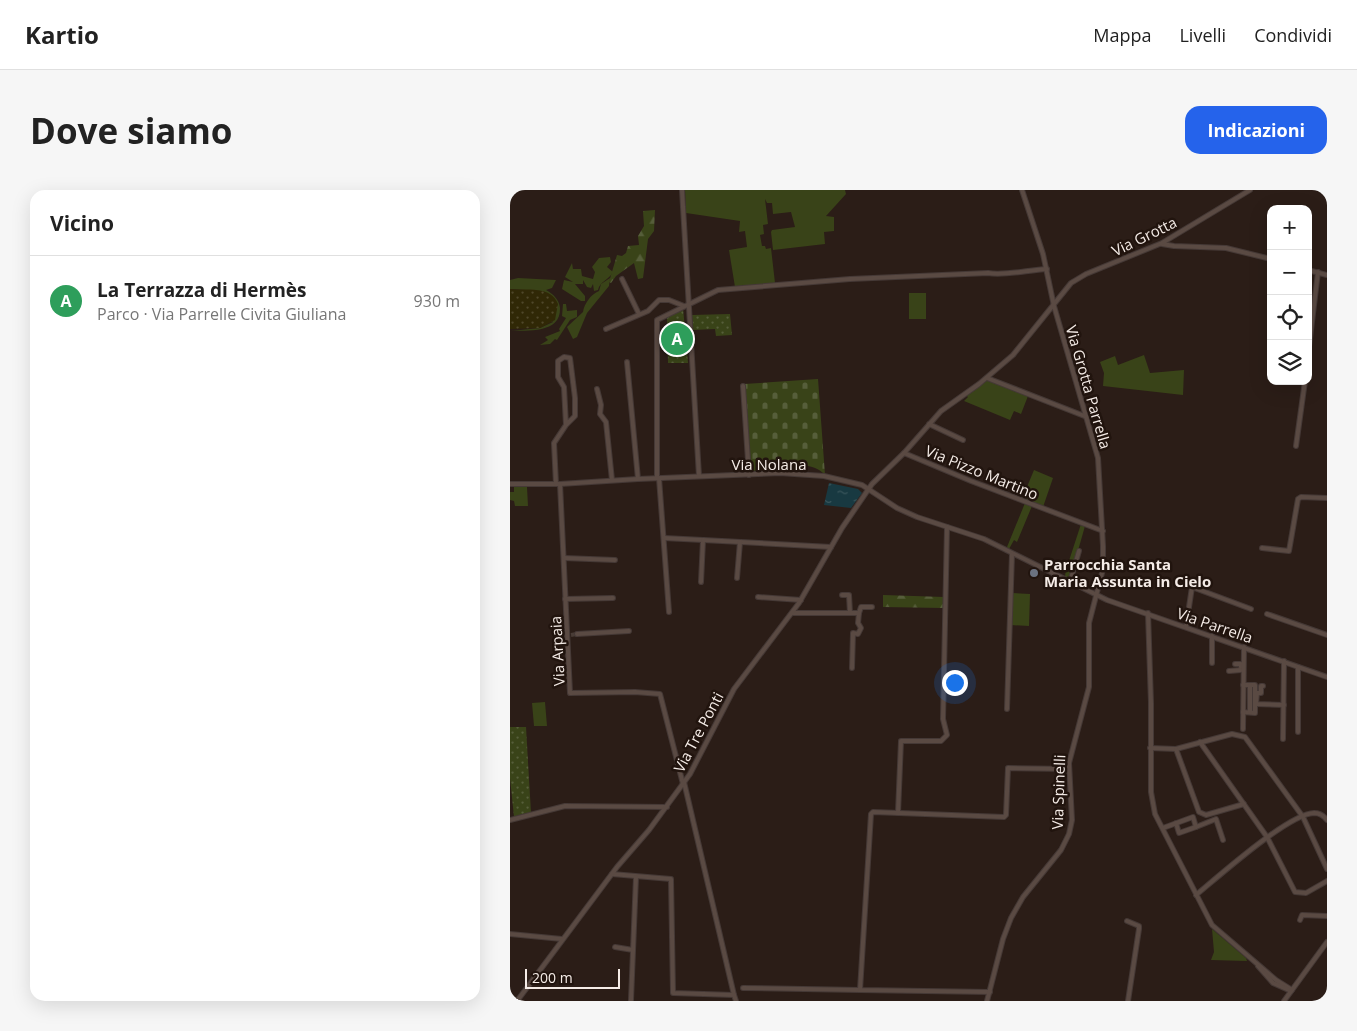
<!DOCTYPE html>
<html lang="it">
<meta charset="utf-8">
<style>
:root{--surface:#fff;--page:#f6f6f6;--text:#222;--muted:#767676;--line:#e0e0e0;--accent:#2563eb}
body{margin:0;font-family:"Open Sans",sans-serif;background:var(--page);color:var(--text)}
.controls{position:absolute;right:15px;top:15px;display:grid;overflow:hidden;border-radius:10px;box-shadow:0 5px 20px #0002}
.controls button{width:45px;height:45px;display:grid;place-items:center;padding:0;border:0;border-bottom:1px solid var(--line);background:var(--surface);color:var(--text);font:25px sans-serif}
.scale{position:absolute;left:15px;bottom:12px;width:95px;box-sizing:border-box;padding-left:5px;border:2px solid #f5ece7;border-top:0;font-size:14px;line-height:18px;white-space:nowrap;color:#f5ece7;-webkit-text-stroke:4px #21140e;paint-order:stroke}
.you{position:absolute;left:444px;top:492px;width:18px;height:18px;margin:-12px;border:4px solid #fff;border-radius:50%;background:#1a73e8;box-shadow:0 0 0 8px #1a73e833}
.badge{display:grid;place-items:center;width:32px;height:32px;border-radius:50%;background:var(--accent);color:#fff;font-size:16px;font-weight:700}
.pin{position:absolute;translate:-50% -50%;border:2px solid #fff;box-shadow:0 1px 5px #0006}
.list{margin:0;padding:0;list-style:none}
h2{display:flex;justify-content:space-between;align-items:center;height:65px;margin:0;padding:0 20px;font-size:21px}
h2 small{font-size:16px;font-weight:400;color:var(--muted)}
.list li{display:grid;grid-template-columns:32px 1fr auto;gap:15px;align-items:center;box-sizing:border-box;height:90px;padding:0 20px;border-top:1px solid var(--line)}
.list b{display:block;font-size:19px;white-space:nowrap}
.list p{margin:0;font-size:16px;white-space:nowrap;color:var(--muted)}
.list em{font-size:16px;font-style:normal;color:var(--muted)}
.icon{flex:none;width:28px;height:28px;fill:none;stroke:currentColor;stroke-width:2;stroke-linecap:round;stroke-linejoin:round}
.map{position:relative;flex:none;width:817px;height:811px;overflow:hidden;border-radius:15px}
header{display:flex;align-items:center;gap:30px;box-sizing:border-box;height:70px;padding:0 25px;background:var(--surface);border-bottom:1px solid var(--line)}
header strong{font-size:24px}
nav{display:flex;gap:28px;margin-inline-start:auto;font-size:18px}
.intro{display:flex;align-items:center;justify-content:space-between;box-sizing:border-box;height:120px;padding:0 30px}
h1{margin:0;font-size:35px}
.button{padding:12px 22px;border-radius:15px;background:var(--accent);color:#fff;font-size:18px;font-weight:700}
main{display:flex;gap:30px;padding:0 30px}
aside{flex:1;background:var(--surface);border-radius:15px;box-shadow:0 5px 20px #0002}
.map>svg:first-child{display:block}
.grass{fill:#394318}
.forest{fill:url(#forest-firs)}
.sand{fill:url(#sand-dots)}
.cemetery{fill:url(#cemetery-stones)}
.park{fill:url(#park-dots)}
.water{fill:url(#water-ripples)}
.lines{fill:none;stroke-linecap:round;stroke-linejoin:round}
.minor-tunnel{stroke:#493c36;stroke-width:4;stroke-dasharray:4 2;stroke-linecap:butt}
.minor-casing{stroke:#453936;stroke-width:6}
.minor{stroke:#5a4a43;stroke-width:4}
.worship-dot{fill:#6b7280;stroke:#21140e;stroke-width:2}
.labels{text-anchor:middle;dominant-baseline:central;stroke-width:5;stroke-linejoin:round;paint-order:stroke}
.street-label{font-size:15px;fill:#f5ece7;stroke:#21140e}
.poi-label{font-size:15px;font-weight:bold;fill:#f5ece7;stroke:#21140e;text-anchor:start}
</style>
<header>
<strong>Kartio</strong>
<nav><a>Mappa</a><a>Livelli</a><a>Condividi</a></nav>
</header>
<div class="intro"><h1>Dove siamo</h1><a class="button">Indicazioni</a></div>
<main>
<aside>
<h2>Vicino<small></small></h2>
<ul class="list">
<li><span class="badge" style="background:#2e9e5b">A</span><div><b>La Terrazza di Hermès</b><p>Parco · Via Parrelle Civita Giuliana</p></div><em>930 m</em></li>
</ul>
</aside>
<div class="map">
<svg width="817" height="811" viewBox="0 0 817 811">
<defs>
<pattern id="forest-firs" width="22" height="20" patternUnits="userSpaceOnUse" patternTransform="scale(1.25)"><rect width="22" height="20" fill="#394318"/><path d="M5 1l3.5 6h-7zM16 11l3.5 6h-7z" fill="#565e3a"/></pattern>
<pattern id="sand-dots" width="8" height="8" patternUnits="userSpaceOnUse" patternTransform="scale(1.25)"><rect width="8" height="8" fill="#302806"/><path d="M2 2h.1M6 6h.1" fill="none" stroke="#4f472a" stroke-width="1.8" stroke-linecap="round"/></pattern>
<pattern id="cemetery-stones" width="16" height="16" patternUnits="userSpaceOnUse" patternTransform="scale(1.25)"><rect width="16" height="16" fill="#394318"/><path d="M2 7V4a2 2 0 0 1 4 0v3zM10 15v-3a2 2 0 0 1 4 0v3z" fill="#565e3a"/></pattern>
<pattern id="park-dots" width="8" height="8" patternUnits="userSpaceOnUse" patternTransform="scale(1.25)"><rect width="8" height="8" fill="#394318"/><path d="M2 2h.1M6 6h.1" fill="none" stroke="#565e3a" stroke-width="1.8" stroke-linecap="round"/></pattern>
<pattern id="water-ripples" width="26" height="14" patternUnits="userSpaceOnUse" patternTransform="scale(1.25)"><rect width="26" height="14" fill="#183941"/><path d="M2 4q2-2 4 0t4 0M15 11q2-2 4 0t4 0" fill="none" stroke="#3a565c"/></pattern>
</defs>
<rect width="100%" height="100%" fill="#2b1d17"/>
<!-- grass -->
<g class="grass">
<path d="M175,0h160l1,4 -20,22 8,1v14l-10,1 1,12 -52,6 -2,-18 1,-2 23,-3 -4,-15 -18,2 -1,-11h-5l-2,-4 3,25 -5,1 1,9 -4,1 2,11h3l1,3 5,-1 4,35 -40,4 -6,-37 18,-3 -2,-16 -6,1 1,-11 -54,-8z"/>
<path d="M100,67l1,5 -4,5 6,5c-5,9 -13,9 -15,18l-4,1 -1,-7 -2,4 -4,-1 -4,-7v4h-8l10,12v5h-4l-19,-12 2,-9 9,2 -8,-5 7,-14 1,6h8l1,7 11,3 2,-7 -3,-5 7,-9z"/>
<path d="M8,88l38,2 -4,8 -6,2c7,4 13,9 14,18 1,26 -33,22 -50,23l30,-3 13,-6 -12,-31 -31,-2v-9z"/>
<path d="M100,88l-1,8 -22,27 -10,24 -4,2 -6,-12 16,-15c1,-8 8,-18 16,-21l2,-7z"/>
<rect x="399" y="103" width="17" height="26"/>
<path d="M53,114h3l1,7 10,-1v7l-7,3 -13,20 -2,-1 -5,5 -10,1 8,-5 -3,-3 15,-6 -1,-2 7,-11 -4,-2z"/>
<path d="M634,165l6,18 34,-3 -1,25 -80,-9 1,-13 -4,-11 15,-6 3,9z"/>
<path d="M477,190l41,16 -7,18 -7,-3 -4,9 -46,-19 4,-4 -3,-2z"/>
<path d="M524,280l19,8 -10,29 -21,-8z"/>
<path d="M4,297h13l1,19h-13l-1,-5 -4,-1v-8h4z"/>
<path d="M515,313l7,3 -15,36 -3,-2 -5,9 -2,-2z"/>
<path d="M571,334l4,2 -15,53 -5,-3 1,-6z"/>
<path d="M501,403l19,1 -1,32 -19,-1z"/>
<path d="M35,512l2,24h-13l-2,-23z"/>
<path d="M702,739l34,29 1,3 -36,-1 3,-8z"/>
</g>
<!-- forest -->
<g class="forest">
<path d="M145,20l-1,21 -6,8 -5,39 -5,1 -4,-16 -18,13 -5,7 -2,-1 8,-27 5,1 4,-3 2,-7 11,-1 -1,-9 6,-10 -1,-15z"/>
<path d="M373,405l61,2v11l-61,-1z"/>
</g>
<!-- sand -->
<path class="sand" d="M0,99c17,2 41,-4 48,15l-3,16 -15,8 -30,1z"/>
<!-- cemetery -->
<path class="cemetery" d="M308,189l7,96c-12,-14 -33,-10 -47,-2l-6,-4 -21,2 -7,-87z"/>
<!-- park -->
<g class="park">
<path d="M173,118l5,55h-20l-1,-48z"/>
<path d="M220,124l2,21 -16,1 -1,-7 -22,1 -1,-15z"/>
<path d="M0,537h16l5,86 -17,4 -4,-39z"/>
</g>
<!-- water -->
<path class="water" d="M319,293l29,6 4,4 -11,15 -27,-3z"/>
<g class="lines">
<!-- minor-tunnel -->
<path class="minor-tunnel" d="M61,445l6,-1"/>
<defs>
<g id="minor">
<path d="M172,0l17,286"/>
<path d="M652,54l12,2 52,2 45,11"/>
<path d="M798,80l19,5"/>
<path d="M112,89l17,35"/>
<path d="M96,139l42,-18 11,-11h10l15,6"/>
<path d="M798,165l10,-83"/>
<path d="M117,172l11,117"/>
<path d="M477,188l100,39"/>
<path d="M233,196l6,89"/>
<path d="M87,199l4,16 -1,9 6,8 6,58"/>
<path d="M419,234l34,16"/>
<path d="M786,256l9,-65"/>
<path d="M394,263l67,28 132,50"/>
<path d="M147,288v-158l61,-30 132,-11 138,-6c17,3 40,-3 59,-4"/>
<path d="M149,288l10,134"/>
<path d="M0,294h50l78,-5 142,-6 44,3 38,9 35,23 20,9 67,22 123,61 220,77"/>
<path d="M46,294l-2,-41 12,-18 9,-9v-18l-5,-40 -6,-1 -6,4v16l6,10 2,38"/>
<path d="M50,294l10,209 65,-1 25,2 23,90"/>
<path d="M154,348l39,2 -2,42"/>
<path d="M193,350l128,7"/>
<path d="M752,358l27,3 9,-52 3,-2 26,1"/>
<path d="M54,368l51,2"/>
<path d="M227,388l3,-36"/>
<path d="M560,392l9,-31"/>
<path d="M332,405h7l1,18"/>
<path d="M248,407l43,3"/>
<path d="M55,409l48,-1"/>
<path d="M282,423h67l2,-6h11"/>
<path d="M638,423l3,90v89l4,22 57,111 64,55 16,10"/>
<path d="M757,424l60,21"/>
<path d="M676,437l6,-40 59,22"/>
<path d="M67,444l52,-3"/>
<path d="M702,473v-27"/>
<path d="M725,474h6v3"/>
<path d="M342,478l1,-35 5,1 3,-6 -3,-5 1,-10"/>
<path d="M719,481l12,-1"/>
<path d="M753,496h-2v7h-4l-1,11 28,1"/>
<path d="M497,519l5,-155"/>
<path d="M733,522l12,1v-28h-12"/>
<path d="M740,522v-27"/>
<path d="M733,539l1,-82"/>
<path d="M788,542v-65"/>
<path d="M773,549l1,-78"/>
<path d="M690,552l67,95 28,55 11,1 21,-12"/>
<path d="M640,558l26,1 56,-15 13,3 58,80 24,52"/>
<path d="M666,559l23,63 7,3 38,-11"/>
<path d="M174,592l50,213"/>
<path d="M388,623l3,-72h40l6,-6 -4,-16 4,-192"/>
<path d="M0,630l55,-14 102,1"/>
<path d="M666,633l3,10 17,-6"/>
<path d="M653,638l30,-11 3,10 20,-8 7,21"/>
<path d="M102,684l59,5 2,114 61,2 2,6"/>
<path d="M686,705c22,-18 92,-81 118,-82 6,0 10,3 13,7"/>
<path d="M790,730l2,-5 25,1"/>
<path d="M617,731l12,5v3l-11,72"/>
<path d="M0,744l52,5"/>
<path d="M105,757l18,3"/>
<path d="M748,776l15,17 18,8"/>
<path d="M233,798l117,2"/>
<path d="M480,802l-130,-2 11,-176 2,-2 131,5 2,-2 2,-47 61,1"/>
<path d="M121,810l5,-123"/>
<path d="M7,811l100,-134 32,-37 41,-56 44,-85 65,-86 43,-75 30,-44 32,-31 37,-42 38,-27 34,-29 58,-72 15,-9 76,-31 88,-53"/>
<path d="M477,811l16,-62 8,-21 12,-21 38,-47 8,-16 3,-14 -3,-57 20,-76v-64l14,-54v-23l-5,-88 -44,-152 -11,-52 -21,-64"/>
<path d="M774,811l43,-59"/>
</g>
</defs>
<!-- minor casing -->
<use href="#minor" class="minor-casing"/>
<!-- minor -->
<use href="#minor" class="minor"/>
</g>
<!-- markers -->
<circle class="worship-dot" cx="524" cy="383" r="5"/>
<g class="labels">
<!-- street labels -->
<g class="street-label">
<text transform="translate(634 46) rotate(-26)">Via Grotta</text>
<text transform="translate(579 197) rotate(74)">Via Grotta Parrella</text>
<text x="259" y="274">Via Nolana</text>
<text transform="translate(472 282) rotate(22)">Via Pizzo Martino</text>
<text transform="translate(705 435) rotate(19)">Via Parrella</text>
<text transform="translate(47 461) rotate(-93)">Via Arpaia</text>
<text transform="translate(188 542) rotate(-62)">Via Tre Ponti</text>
<text transform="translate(548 602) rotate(-88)">Via Spinelli</text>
</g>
<!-- poi labels -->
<g class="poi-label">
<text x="534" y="374">Parrocchia Santa<tspan x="534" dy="17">Maria Assunta in Cielo</tspan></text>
</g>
</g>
</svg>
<div class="controls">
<button>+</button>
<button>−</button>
<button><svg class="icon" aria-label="locate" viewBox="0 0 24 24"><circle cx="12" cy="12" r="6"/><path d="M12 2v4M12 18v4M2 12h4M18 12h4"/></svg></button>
<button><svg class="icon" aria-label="layers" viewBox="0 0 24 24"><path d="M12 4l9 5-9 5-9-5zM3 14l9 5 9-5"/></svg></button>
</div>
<div class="scale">200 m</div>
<div class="you"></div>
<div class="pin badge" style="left:167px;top:149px;background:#2e9e5b">A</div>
</div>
</main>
